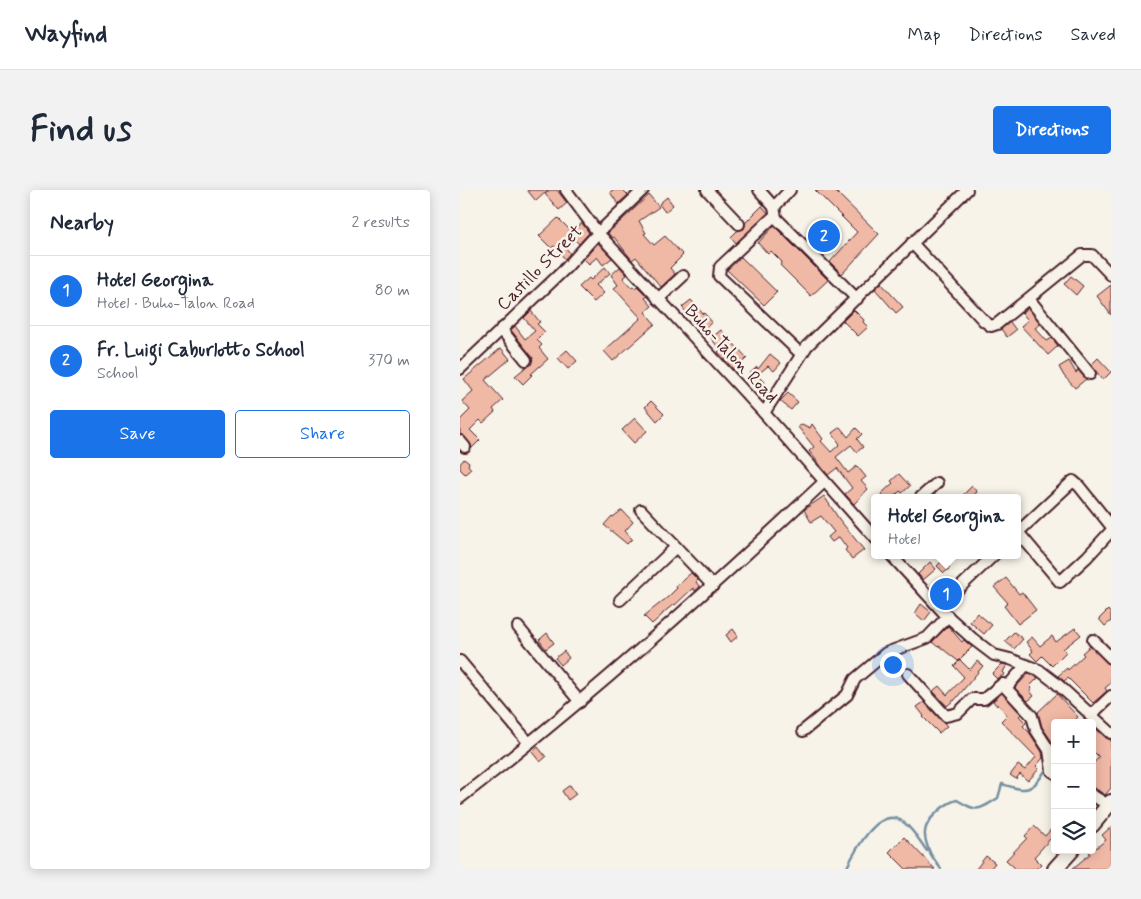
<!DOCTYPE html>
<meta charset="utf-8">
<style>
:root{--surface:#fff;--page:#f2f2f3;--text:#1f2937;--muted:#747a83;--line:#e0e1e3;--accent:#1a73e8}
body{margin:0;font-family:Mynerve,sans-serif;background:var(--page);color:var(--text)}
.controls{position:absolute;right:15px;bottom:15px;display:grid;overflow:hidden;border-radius:5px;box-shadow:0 2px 12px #0003}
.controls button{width:45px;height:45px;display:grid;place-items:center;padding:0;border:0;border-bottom:1px solid var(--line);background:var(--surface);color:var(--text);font:25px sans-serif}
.you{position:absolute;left:432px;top:474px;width:18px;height:18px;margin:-12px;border:4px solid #fff;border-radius:50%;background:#1a73e8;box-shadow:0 0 0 8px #1a73e833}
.badge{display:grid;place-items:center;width:32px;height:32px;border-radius:50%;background:var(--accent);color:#fff;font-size:16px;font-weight:700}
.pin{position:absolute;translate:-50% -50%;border:2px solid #fff;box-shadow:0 1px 5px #0006}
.popup{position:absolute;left:411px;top:304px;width:150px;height:65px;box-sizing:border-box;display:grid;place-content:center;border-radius:5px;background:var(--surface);filter:drop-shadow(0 1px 4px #0005);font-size:16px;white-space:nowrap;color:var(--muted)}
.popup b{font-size:19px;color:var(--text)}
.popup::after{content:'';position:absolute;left:50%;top:100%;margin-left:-10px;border:10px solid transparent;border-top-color:var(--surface)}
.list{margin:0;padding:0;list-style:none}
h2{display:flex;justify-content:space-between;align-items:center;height:65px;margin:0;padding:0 20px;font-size:21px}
h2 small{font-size:16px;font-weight:400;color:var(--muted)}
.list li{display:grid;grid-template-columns:32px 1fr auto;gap:15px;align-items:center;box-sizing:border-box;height:70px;padding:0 20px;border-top:1px solid var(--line)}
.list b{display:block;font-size:19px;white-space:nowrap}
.list p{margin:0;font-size:16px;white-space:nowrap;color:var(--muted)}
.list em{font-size:16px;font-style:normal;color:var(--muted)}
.actions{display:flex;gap:10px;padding:15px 20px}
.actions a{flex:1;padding:11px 0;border:1px solid var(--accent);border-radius:5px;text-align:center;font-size:18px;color:var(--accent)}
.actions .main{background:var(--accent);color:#fff}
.icon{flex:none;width:28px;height:28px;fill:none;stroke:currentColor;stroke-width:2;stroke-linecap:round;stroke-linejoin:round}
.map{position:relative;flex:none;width:651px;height:679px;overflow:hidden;border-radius:5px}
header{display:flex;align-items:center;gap:30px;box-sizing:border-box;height:70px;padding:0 25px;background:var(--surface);border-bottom:1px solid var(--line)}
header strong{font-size:24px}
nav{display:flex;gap:28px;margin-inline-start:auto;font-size:18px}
.intro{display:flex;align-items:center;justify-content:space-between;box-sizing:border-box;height:120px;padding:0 30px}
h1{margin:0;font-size:35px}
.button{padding:12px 22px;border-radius:5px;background:var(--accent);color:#fff;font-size:18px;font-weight:700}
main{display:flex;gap:30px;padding:0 30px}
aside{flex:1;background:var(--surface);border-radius:5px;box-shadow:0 2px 12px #0003}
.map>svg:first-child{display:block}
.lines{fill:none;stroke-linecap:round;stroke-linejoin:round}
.stream{stroke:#748fa2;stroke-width:2.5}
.building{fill:#f0b9a6;stroke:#4a1f2b}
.minor-casing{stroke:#4a1f2b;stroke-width:14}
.major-casing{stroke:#4a1f2b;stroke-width:18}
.minor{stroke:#f7f3e8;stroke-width:10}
.major{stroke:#f7f3e8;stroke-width:14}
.labels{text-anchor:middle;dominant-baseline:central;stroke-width:5;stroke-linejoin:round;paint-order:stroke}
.street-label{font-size:18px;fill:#4a1f2b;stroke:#f7f3e8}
</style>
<header>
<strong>Wayfind</strong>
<nav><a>Map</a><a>Directions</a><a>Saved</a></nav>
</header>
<div class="intro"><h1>Find us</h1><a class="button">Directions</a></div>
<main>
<aside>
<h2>Nearby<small>2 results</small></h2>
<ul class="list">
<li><span class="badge">1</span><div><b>Hotel Georgina</b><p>Hotel · Buho-Talon Road</p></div><em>80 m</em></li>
<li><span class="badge">2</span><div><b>Fr. Luigi Caburlotto School</b><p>School</p></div><em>370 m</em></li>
</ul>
<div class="actions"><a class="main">Save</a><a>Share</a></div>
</aside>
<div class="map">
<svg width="651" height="679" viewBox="0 0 651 679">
<rect width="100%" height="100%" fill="#f7f3e8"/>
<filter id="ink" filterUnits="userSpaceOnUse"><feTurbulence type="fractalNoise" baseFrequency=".02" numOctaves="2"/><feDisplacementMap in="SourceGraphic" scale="10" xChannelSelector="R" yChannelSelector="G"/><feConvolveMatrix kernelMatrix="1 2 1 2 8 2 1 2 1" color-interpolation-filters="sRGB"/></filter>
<g filter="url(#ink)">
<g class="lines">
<!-- stream -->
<g class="stream">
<path d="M471,665c-3,-7 -7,-15 -6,-23 1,-13 20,-29 32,-32 20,12 21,11 41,-2l4,-14c23,7 29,10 43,-13"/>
<path d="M471,665l10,14"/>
<path d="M386,679c8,-16 32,-64 56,-48 10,7 18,20 25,30"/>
</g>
</g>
<!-- building -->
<g class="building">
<path d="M67,0h21l-12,11z"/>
<path d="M90,0h7l10,13 -8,7 -14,-16z"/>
<path d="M153,0h10l5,5 -10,9 -8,-12z"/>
<path d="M355,0h19l45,44 -37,40 -12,-12 27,-30z"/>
<path d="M189,5l10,12 -20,14 7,12 -2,1 10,11 11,-9 18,19 -13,13 5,6 -14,13 -25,-30 -4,3 -18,-23 -2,1 -4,-5z"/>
<path d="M207,7l6,8 -8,7 -6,-8z"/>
<path d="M302,16l6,7 -32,30 -5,-6 6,-6 7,-2 2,-7z"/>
<path d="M98,28l14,14 10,-9 7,10 -10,11 -4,-4 -9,8 4,5 -5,6 -11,-13 -3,2 -12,-12z"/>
<path d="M314,36l54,54 -17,16 -31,-31 2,-3 -11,-11 -3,3 -10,-11z"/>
<path d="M138,53l14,15 -9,7 -6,-8 -8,7 -5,-5z"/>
<path d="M281,67l36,35 -13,13 -37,-35z"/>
<path d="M145,77l5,6 -14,12 8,8 -10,9 -15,-15 10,-9 2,2z"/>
<path d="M160,77l7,8 -4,3 8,9 2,-1 2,2 2,-2 10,10 -2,2 7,8 -7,6 10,12 -42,37 -9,-10 37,-33 -27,-30 4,-3 -7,-10z"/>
<path d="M611,86l12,10 -7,9 -12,-11z"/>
<path d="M421,93l22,24 -7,6 -21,-24z"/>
<path d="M651,95v30l-14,-19z"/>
<path d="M231,110l12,14 1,-1 8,9 -10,9 -20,-24z"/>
<path d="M568,118l13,16 -6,4 12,13 5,-3 6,8 -10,9 -27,-29 7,-6 -6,-7z"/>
<path d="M394,120l10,10 -1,2 5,5 -10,9 -15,-15z"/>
<path d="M71,121l9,11 -3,2 8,8 -8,8 5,5 -3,3 9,11 -17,15 1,1 -9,9 -8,-8 11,-9 5,-2 2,-7 -22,-28 4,-4 10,13 10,-8 -11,-13z"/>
<path d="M550,132l6,8 -9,7 -6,-8z"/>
<path d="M261,140l26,28 -13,12 -16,-18 2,-2 -9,-12z"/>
<path d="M41,158l9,11 -25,21 18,20 -10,9 2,3 -12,11 -3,-3 -10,10 10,10 -9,9 -1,-6 -10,-9v-14l10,-10 -8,-9 11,-10 -9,-12z"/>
<path d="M107,160l10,11 -9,8 -10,-11z"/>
<path d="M310,164l11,9 -7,8 -6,-5 -11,9 10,10 -7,7 -9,-10 2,-2 -5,-5 9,-8 1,2z"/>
<path d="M638,168l13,14 -8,8 -12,-15z"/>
<path d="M609,171l7,12 2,-3 8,9 -11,9 -11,-12 -5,-9z"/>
<path d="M328,203l10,9 -7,8 -11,-9z"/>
<path d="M191,211l13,13 -7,7 -12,-14z"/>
<path d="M175,228l12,13 -13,12 -12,-13z"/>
<path d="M342,234l8,4 2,-4 11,15 -2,2 10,11 9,-8 -8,-11 8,-6 8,10 8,-9 6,6 -5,5 6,8 -6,5 -6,-7 -15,12 12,16 9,-7 9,11 -5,4 7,8 -14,15 -9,-10 7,-6 -15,-20 -9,7 -19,-24 5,-4 -16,-20z"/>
<path d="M4,269l5,4 -1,2 3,4 -6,5 -5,-5v-5z"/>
<path d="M439,284l11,12 -8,7 -2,-2 -7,7h-9l-3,-4 12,-11 -2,-2z"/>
<path d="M512,296l5,6 -6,6h-11z"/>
<path d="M364,306l15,23 25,31 -12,9 -7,-9 2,-2 -8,-11 -7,5 -4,-5 6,-5 -13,-16 -10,6 -7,-12z"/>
<path d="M162,320l11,12 -8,9 7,8 -5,5 -23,-19 8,-9 1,1z"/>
<path d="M483,370l7,8 -6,5 -7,-7z"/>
<path d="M470,372l6,7 -13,11 -5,-6z"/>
<path d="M231,383l7,7 -2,2 4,5 -5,4 -2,-3 -18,17 -1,-1 -11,9v1l-11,10 -8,-8 24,-19 9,-9 -1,-2z"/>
<path d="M546,388l13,16 3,-2 14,18 -18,14 -14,-18 4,-3 -14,-16z"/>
<path d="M461,414l10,8 -7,9 -9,-8z"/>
<path d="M648,420l3,4v7l-6,5 -6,-7z"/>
<path d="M517,423l15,12 -8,9 -14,-12z"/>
<path d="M488,436l14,16 2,-2 8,7 -14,14 -19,-15 -1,1 -6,-5z"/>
<path d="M615,438l6,7 -18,14 3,3 -14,14 -10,-10 -5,5 -7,-7 3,-3 -7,-9 6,-5 8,9 12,-10 4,6z"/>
<path d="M273,439l5,7 -7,6 -5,-7z"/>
<path d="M554,442l9,7 -9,10 -9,-8z"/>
<path d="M87,443l7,10 -8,6 -7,-9z"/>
<path d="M630,456l21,21v16l-6,5 2,3 -14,12 -25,-25 -4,3 -6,-5 9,-8 1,2 16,-15 -2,-2z"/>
<path d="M104,461l5,7 -8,7 -6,-7z"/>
<path d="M500,470l10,10 7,-9 6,5 -29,35v-1l-7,6 -14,-15 6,-5 8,9 17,-18 -10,-11z"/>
<path d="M542,474l5,1 -4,7 2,2 -8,5 -5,-5z"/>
<path d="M569,483l9,5 -8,8 2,2 -2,3 4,5 -6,5 -13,-13z"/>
<path d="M542,503l19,21 -2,2 7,7 -3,3 6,6 13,20 1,6 -7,8 3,3 -11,12 -8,-7 -4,5 -6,-4 8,-10 7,5 11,-13 -35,-36 6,-6 -9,-11 -1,2 -4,-5z"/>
<path d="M597,504l21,23 -6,6h-17v23l-13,-19 -4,-15z"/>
<path d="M464,512l23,24 -8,7 -16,-16 1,-1 -7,-9z"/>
<path d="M632,535l14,13 5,2v48l-6,7 -13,-9v-21l7,-8 -7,-7z"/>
<path d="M78,557l8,10 -6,5 -8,-10z"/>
<path d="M110,595l6,9 -8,6 -6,-9z"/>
<path d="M595,635v16l-4,-3 -17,19 7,7 -5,5h-20l-10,-9 21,-22 -2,-2 9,-10 11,10z"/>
<path d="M651,637v42h-39l18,-15 -1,-3 3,-1 2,-3 2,1 10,-8 -4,-5z"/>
<path d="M444,647l31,32h-29l-17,-17z"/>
<path d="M526,666l9,7 -5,6h-14z"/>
</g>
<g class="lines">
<defs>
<g id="minor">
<path d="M106,0l32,43 166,180 111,125"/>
<path d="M247,0l32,34"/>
<path d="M299,0l15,17 2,11"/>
<path d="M314,17l16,-17"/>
<path d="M452,53l72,78 7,5 6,-2 85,-69h10l19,20"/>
<path d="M198,109l25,-23"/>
<path d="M569,109l61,75"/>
<path d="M41,139l25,31"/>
<path d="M341,164l-82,-78 1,-9 52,-49h4l81,81"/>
<path d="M0,179l106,-101 32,-35 45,-43"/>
<path d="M304,223l43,-67 160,-156"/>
<path d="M0,251l5,6"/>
<path d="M460,308l17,-15"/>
<path d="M181,320l72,76"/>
<path d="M558,342l42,50 27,-25 24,-26"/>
<path d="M557,343l56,-52 6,5 32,40"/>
<path d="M431,365l53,58 29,26 21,16 16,4 29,11 17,13 55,50"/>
<path d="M160,410l56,-53"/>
<path d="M479,417l55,-52"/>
<path d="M58,437l62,75"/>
<path d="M633,450l18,18"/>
<path d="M0,471l69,82"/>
<path d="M566,475l-20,23 26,28 4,14 13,20 3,21 3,2"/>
<path d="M448,484l38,42 12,-3 14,-14h12l18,-15 6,1"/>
<path d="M630,526l21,-20"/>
<path d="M343,541l44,-36 8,-16 31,-26 41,-15 21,-22"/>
<path d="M632,605l16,10"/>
<path d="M0,608c128,-99 247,-206 364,-316"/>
</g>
<g id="major">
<path d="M632,635l19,-23"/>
<path d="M595,679l17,-19"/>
</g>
</defs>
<!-- minor casing -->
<use href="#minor" class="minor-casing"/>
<!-- major casing -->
<use href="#major" class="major-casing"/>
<!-- minor -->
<use href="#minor" class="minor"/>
<!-- major -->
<use href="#major" class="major"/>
</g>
</g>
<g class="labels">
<!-- street labels -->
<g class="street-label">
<text transform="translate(80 78) rotate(-45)">Castillo Street</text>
<text transform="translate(271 164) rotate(47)">Buho-Talon Road</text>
</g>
</g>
</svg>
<div class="controls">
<button>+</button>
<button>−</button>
<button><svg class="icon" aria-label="layers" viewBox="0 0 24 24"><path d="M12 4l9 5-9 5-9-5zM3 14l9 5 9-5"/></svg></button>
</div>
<div class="you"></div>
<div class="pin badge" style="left:486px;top:404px">1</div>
<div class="popup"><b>Hotel Georgina</b>Hotel</div>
<div class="pin badge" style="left:364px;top:46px">2</div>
</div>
</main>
